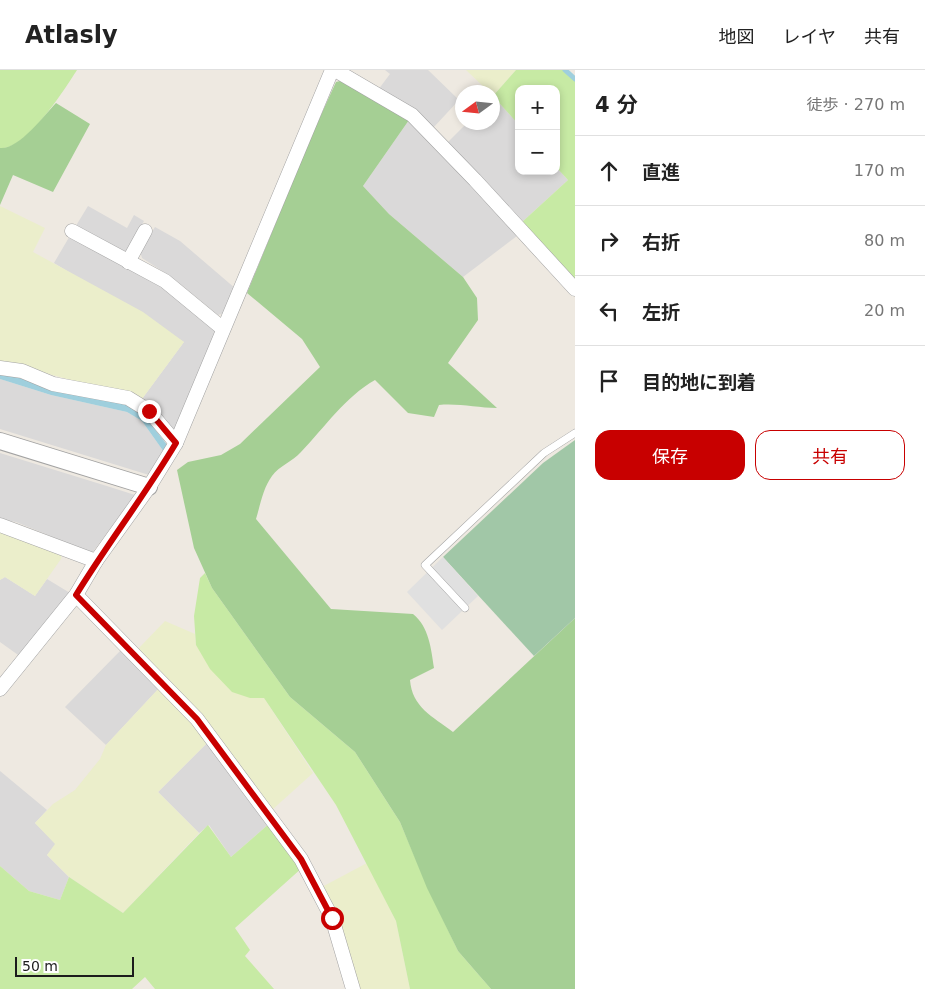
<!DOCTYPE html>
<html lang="ja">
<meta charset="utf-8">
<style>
:root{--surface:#fff;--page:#f2f2f2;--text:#222;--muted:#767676;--line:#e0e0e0;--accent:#c80000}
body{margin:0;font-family:"DejaVu Sans","Noto Sans JP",sans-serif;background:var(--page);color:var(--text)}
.controls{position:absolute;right:15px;top:15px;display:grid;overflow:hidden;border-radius:10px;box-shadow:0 2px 8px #0003}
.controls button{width:45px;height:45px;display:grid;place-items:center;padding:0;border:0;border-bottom:1px solid var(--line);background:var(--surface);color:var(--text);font:25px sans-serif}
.compass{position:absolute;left:455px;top:15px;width:45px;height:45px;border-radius:50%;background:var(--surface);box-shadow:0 2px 8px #0003;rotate:255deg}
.scale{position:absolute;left:15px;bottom:12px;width:119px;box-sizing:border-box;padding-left:5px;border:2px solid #1c1c1c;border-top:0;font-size:14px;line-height:18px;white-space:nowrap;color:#1c1c1c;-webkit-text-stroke:4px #fff;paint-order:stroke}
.stop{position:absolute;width:15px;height:15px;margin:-11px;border:4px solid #c80000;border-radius:50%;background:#fff}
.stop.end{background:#c80000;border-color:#fff;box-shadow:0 1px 5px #0008}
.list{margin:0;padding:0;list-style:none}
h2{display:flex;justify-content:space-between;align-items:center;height:65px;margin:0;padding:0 20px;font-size:21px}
h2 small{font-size:16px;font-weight:400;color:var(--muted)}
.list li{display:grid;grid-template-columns:32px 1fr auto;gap:15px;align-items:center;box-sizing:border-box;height:70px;padding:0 20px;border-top:1px solid var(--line)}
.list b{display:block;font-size:19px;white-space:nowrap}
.list em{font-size:16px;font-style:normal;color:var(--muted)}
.actions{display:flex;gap:10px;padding:15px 20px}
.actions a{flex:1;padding:11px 0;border:1px solid var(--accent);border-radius:15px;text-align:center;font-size:18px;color:var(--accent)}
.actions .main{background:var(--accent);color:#fff}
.icon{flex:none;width:28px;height:28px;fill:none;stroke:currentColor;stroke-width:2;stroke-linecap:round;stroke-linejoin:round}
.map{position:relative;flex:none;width:575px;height:919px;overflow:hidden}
header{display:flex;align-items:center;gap:30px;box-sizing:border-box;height:70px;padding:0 25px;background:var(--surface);border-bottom:1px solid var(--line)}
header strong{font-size:24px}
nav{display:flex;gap:28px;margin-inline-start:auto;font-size:18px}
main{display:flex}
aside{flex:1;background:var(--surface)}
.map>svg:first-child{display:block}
.residential{fill:#dad9d9}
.farmland{fill:#ebeecb}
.grass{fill:#c7eaa4}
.forest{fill:#a5cf94}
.cemetery{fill:#a1c7a7}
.parking{fill:#e0e0e0}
.water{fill:#9fcfdd}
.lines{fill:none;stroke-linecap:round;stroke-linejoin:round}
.stream{stroke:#9fcfdd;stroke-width:5}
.service-casing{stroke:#a3a3a3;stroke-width:8}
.minor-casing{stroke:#a3a3a3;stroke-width:15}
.tertiary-casing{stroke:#a3a3a3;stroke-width:18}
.service{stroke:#fff;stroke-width:7}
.minor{stroke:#fff;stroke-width:14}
.tertiary{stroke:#fff;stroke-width:16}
.route{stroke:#c80000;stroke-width:6}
</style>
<header>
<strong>Atlasly</strong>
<nav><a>地図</a><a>レイヤ</a><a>共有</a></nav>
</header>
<main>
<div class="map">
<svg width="575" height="919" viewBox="0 0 575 919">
<rect width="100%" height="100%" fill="#eee9e1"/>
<!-- residential -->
<g class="residential">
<path d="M385,0h43l31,30 -26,28 -55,-38 12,-16z"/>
<path d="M493,26l26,29v46h37v-4l12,13 -47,43 -74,-80 20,-20 25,-1z"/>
<path d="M409,50l65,66 43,50 -54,41 -74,-63 -26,-28z"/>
<path d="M88,136l39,22 7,-13 10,6 -21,35 -49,-27z"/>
<path d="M155,157l25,14 56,48 -11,24 -7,2 -45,-37 -31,-20 -2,-7z"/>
<path d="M71,164l66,34 78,58 2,7 -40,97h-5l-30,-31 42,-57 -130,-79z"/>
<path d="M0,309l51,16 76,17 15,9 22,31 -15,23 -149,-46z"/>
<path d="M0,383l110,34 25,8 -43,58 -76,-31 -16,-3z"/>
<path d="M5,507l30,19 12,-17 23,14 -49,64 -21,-15v-62z"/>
<path d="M123,578l38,38 -55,59 -41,-38z"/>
<path d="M209,671l62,81 -40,35 -22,-32 -10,8 -41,-41z"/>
<path d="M0,701l47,39 -12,13 21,21 -9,11 22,22 -9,23 -31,-9 -29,-25z"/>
</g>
<!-- farmland -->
<g class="farmland">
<path d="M466,0h50l-23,26 -1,-4h-3z"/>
<path d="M0,136l45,22 -12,24 110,60 41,30 -42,57 -142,-38z"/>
<path d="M0,462l62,22 -1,5 -26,37 -30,-19 -5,3z"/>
<path d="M165,551l30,13 1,11 54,53h14l49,75 -41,37 -135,-160z"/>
<path d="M161,616l48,55 -51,51 41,41 -76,80 -54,-36 -22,-22 8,-11 -20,-21 18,-19 22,-14 25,-31 6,-14z"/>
<path d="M367,793l29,58 14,68h-53l-37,-101z"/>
</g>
<!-- grass -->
<g class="grass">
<path d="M0,0h77c-13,20 -51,81 -77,78z"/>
<path d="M516,0h47l12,10v203l-54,-60 47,-43 -12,-13v-78h-37v36l-26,-29z"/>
<path d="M205,503l7,15 78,109 65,55 45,70 27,64 31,65 33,38h-81l-14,-68 -60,-116 -72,-107h-14l-18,-6 -22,-23 -14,-24 -2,-29 6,-38z"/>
<path d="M271,752l32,45 -68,61 15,22 -5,6 29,33h-119l-10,-12 -13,12h-132v-123l29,25 31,9 9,-23 54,36 85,-88 23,32z"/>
</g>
<!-- forest -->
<g class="forest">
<path d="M340,11l69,39 -46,66 26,28 74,63 14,21 1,22 -30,43 49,45c-19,0 -39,-5 -58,-3l-5,12 -26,-4 -33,-33c-30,17 -50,47 -74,72 -8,9 -22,14 -29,24 -9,12 -12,30 -16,43l75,90 82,5c16,13 18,34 21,54l-24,12c2,27 22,36 43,52l122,-114v371h-84l-33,-38 -31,-63 -27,-66 -45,-70 -65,-55 -78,-109 -18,-40 -17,-78 11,-8 33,-7 19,-11 80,-77 -18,-28 -55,-46 64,-156 25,-55z"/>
<path d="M56,33l34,21 -37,68 -40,-17 -13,30v-57c18,2 44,-32 56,-45z"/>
</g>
<!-- cemetery -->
<path class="cemetery" d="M575,370v178l-41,38 -91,-99 100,-94z"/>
<!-- parking -->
<path class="parking" d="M443,487l35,39 -36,34 -35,-38z"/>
<!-- water -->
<path class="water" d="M0,303l130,33 16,12 22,28 -4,6 -22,-31 -15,-9 -76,-17 -51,-16z"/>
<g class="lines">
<!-- stream -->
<path class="stream" d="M565,0l10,9"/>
<defs>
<path id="service" d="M465,538l-40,-43 119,-112 31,-20"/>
<g id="minor">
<path d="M335,0l77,45 63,65 100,109"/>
<path d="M72,161l93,50 57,47"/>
<path d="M128,192l17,-31"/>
<path d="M0,298l22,3 31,13 75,14 21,13 27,32"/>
<path d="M0,455l96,36"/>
<path d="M76,525l121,124 104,140 31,59 21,71"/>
<path d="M0,619l76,-94 20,-34 53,-74 27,-44 156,-373"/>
</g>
<path id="tertiary" d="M0,371l149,46"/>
</defs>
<!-- service casing -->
<use href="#service" class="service-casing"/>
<!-- minor casing -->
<use href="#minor" class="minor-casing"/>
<!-- tertiary casing -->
<use href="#tertiary" class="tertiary-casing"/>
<!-- service -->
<use href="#service" class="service"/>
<!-- minor -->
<use href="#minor" class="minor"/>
<!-- tertiary -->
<use href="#tertiary" class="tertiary"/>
</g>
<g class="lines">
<!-- route -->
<path class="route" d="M149,341l27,32c-31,52 -68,100 -100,152l121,124 104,140 31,59"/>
</g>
</svg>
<div class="controls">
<button>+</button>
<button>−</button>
</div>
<svg class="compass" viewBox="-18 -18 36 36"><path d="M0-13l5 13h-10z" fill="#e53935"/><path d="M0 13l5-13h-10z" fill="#767676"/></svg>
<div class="scale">50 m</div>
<div class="stop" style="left:332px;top:848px"></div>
<div class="stop end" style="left:149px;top:341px"></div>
</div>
<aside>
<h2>4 分<small>徒歩 · 270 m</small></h2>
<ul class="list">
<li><svg class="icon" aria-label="ahead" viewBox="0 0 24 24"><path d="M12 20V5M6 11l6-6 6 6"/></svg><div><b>直進</b></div><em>170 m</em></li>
<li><svg class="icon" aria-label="right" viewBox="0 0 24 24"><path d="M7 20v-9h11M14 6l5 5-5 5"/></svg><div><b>右折</b></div><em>80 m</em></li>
<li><svg class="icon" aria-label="left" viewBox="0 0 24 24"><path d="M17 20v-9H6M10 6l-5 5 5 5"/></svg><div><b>左折</b></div><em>20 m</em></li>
<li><svg class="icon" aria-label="arrive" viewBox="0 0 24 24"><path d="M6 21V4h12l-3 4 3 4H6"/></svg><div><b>目的地に到着</b></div></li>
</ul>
<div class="actions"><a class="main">保存</a><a>共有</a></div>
</aside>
</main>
